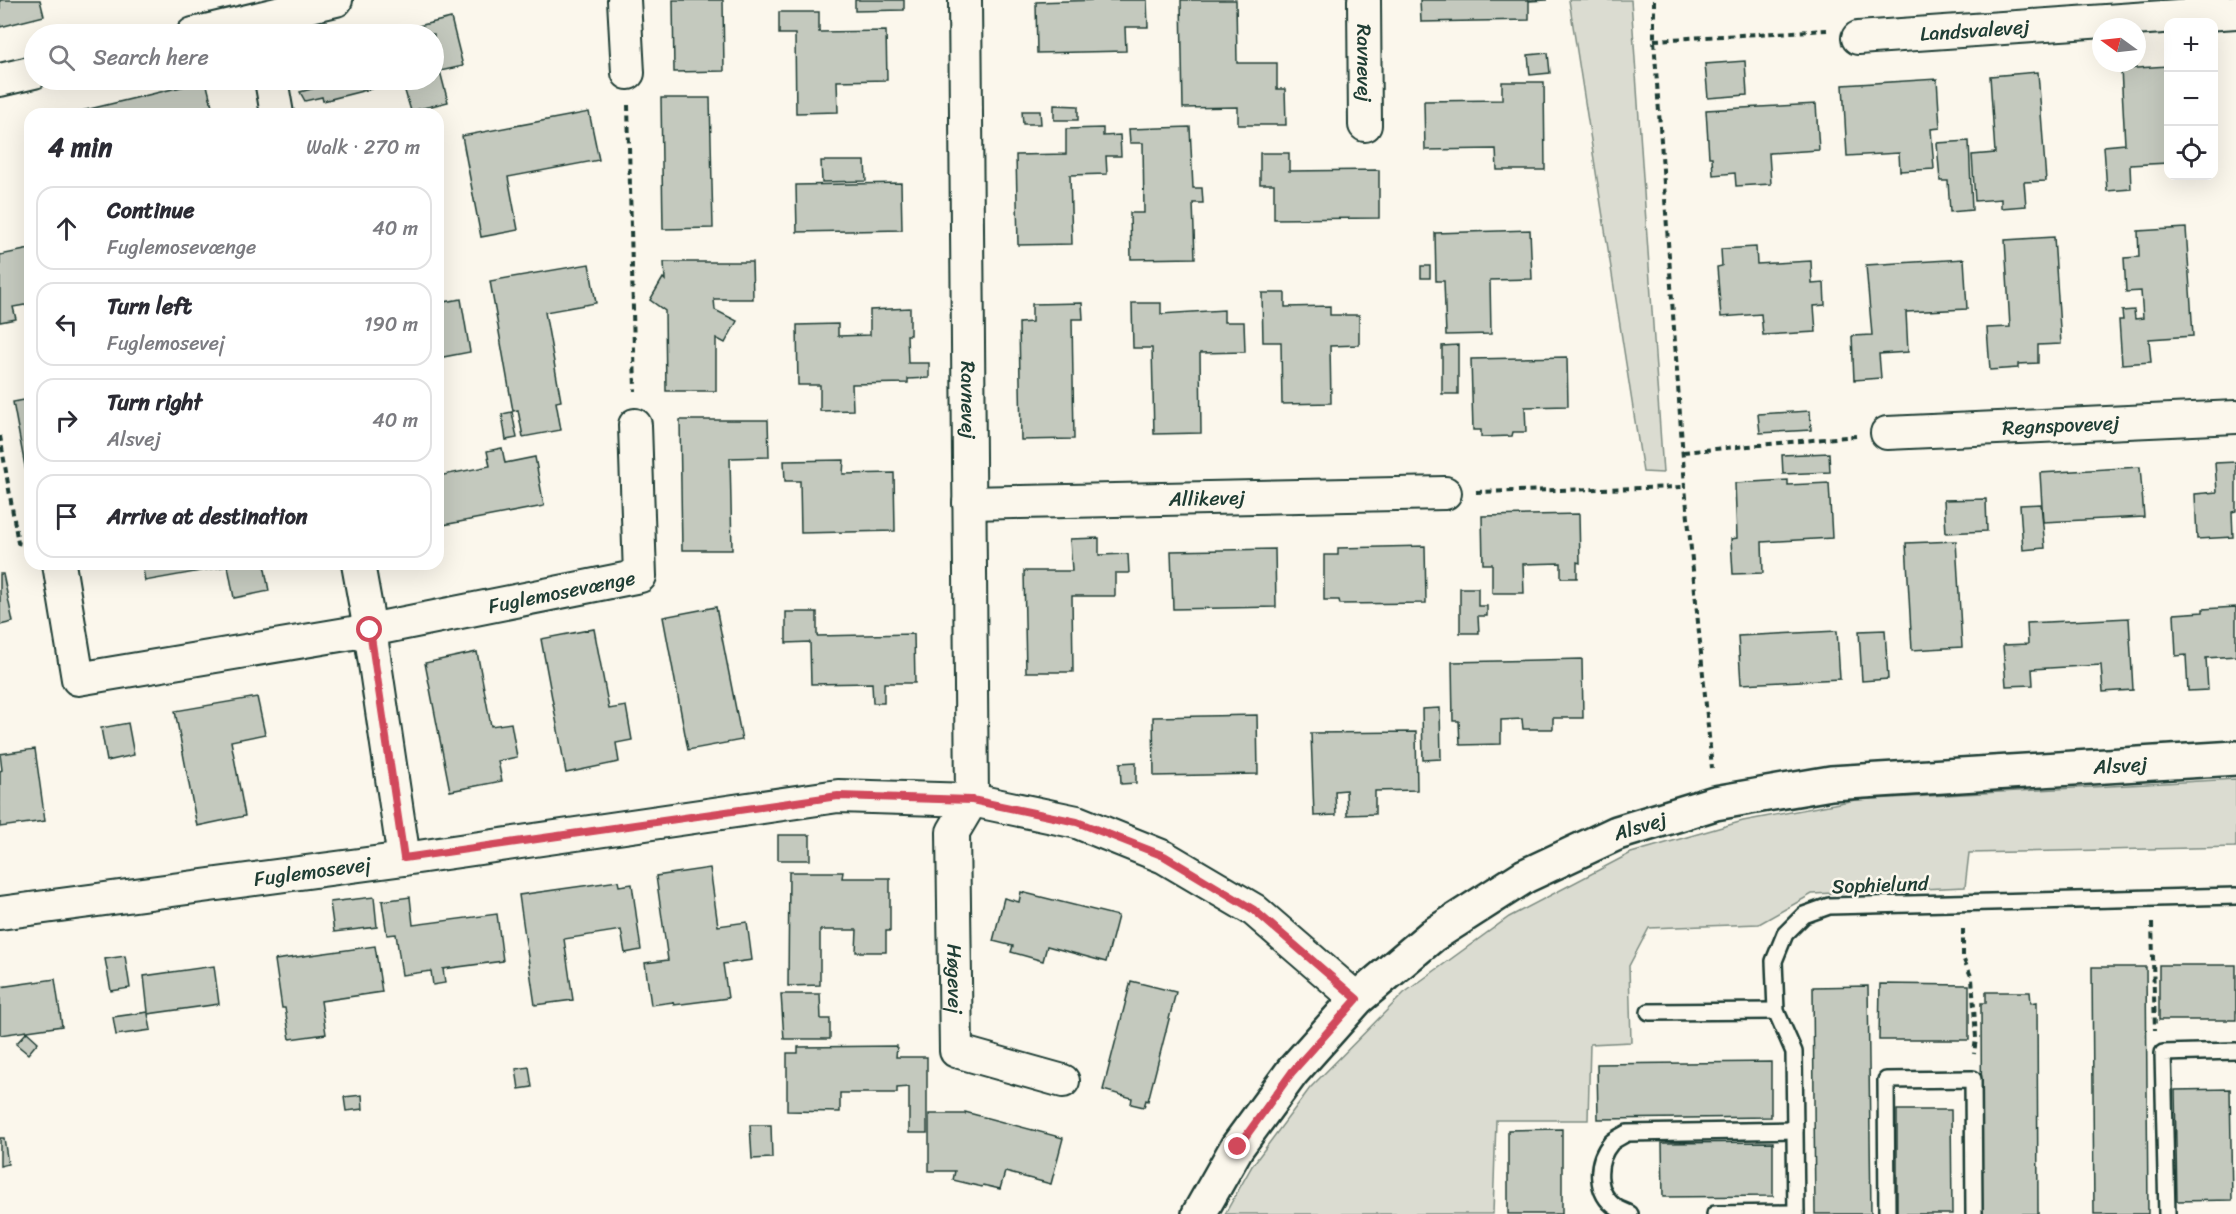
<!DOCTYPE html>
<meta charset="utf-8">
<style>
:root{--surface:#fff;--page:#f7f7f7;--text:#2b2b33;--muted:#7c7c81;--line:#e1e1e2}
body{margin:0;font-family:Sriracha,sans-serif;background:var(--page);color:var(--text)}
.controls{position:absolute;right:18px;top:18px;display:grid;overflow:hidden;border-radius:12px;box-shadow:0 6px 24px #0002}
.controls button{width:54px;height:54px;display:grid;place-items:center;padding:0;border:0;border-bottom:2px solid var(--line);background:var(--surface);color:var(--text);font:30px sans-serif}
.compass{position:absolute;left:2092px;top:18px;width:54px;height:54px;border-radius:50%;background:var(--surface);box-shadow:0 6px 24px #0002;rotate:285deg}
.stop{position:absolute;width:18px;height:18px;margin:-14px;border:4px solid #d1495b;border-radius:50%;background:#fff}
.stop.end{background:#d1495b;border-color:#fff;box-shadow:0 2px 6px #0008}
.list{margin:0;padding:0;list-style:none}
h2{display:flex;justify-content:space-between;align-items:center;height:78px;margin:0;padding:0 24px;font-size:26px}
h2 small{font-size:20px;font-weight:400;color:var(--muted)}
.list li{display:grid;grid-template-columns:39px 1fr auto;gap:18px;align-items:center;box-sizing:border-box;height:84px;margin:0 12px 12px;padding:0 12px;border:2px solid var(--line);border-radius:18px}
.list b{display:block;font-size:22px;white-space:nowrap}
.list p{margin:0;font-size:20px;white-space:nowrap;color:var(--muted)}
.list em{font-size:20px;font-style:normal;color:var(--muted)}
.icon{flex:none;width:33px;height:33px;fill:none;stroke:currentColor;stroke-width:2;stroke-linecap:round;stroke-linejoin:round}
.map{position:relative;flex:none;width:2236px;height:1214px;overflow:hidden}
.search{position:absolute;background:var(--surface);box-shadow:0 6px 24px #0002;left:24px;top:24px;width:420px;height:66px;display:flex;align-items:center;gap:15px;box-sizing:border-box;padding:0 21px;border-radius:33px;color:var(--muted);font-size:22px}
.panel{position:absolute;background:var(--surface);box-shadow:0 6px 24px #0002;left:24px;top:108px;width:420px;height:462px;border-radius:18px}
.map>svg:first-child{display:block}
.green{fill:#dbdcd1;stroke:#7d8c82;stroke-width:1.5}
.building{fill:#c4c9be;stroke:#1f3d34;stroke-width:1.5}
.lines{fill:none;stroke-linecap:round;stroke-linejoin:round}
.service-casing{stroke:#1f3d34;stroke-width:20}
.minor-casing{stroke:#1f3d34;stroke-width:36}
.tertiary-casing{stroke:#1f3d34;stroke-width:38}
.path{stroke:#1f3d34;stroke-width:4;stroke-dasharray:6 4.5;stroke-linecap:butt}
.service{stroke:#fbf7ec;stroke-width:15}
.minor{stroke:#fbf7ec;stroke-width:32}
.tertiary{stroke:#fbf7ec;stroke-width:33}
.route{stroke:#d1495b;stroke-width:8}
.labels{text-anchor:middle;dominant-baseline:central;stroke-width:5;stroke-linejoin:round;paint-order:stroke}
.street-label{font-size:20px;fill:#1f3d34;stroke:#fbf7ec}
</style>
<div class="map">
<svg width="2236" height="1214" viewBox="0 0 2236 1214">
<rect width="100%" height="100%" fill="#fbf7ec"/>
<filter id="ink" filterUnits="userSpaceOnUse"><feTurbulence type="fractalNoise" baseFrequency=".0167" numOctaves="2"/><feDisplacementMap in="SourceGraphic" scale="12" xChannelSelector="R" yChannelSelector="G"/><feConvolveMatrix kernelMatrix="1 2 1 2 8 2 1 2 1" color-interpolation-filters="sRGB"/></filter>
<g filter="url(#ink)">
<!-- green -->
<g class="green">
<path d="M1569,0h62l32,473 -20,-1z"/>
<path d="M2236,779v68l-267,6 -4,34 -153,7 -53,30 -110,4 -20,38 2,76 -41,2 -2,76h-92l-3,94h-268l27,-48 58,-78 94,-95 105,-76 122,-64 112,-32 112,-21z"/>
</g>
<!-- building -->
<g class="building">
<path d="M0,0h40l4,16 -44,11z"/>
<path d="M673,0h50l1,71 -50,1z"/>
<path d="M855,0h49v10l-49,1z"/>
<path d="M1099,0h48l1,27h-23l1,24 -89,2 -1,-51z"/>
<path d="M1181,0h55l1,63h40v26h8l1,36h-48v-18l-55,1z"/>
<path d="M1420,0h127l-18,1v19l-108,2z"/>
<path d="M779,12h40v20l67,-1 1,49 -50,1 1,31 -42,1 -1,-79h-16z"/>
<path d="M451,18l12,48 -23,5 8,31 -37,9 -9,-30 -79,20 -1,-4 -17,4 -5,-9 19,-5 -2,-7h117v-46h-48z"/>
<path d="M1548,53l2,20 -20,2 -2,-20z"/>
<path d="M1745,61l2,34 -39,3 -3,-34z"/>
<path d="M2168,66v97l-38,2 1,24 -24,2 -3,-45 21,-2 -4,-75z"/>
<path d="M2038,72l8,109 -22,1 2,24 -25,2v-9l-26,2 -3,-46 23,-2 -5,-77z"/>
<path d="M1937,79l3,49 -9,1 3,40 -34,2 -1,-18 -52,3 -4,-71z"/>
<path d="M206,81l8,33h-145z"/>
<path d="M1502,82h42l1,88h-48l-1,-21 -71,1 -1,-49 78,-1z"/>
<path d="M661,98h49l3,130 -50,1z"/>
<path d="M1816,104l3,46 -50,3 2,31 -35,2 -1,-13 -22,2 -1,-18h-3l-3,-47z"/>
<path d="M1054,105l24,1v14h-24z"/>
<path d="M1022,111h18l1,13h-18z"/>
<path d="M589,112l10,48 -91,17 10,53 -37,7 -19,-101z"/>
<path d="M1190,127l3,61h9l1,15h-10l2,55 -64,1 -1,-46h14l-1,-70h-13l-1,-14z"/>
<path d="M1103,128v8l17,-1 1,21h-15l1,18 -37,1 2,69 -54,1 -2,-90 50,-1v-25z"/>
<path d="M1969,141l3,69 -22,2 -2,-31h-8l-3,-38z"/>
<path d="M1260,153h29v18l90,-1v48l-105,1v-35h-14z"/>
<path d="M821,161h44l1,20 -44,1z"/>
<path d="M901,183l1,47 -105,2 -1,-47z"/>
<path d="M2186,228l7,108 -44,3 2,23 -29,2 -3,-44h4l-1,-9 12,-1 1,9 8,-1 -2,-27 -15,1 -2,-34 15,-1 -1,-26z"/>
<path d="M1530,230l2,49 -42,1 1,54 -45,1 -2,-54h-8l-1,-48z"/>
<path d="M2054,237l7,107 -23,1v18l-20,1v4l-28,2 -3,-42 23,-1 -5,-87z"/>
<path d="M1756,247l1,17 54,-3 1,23 12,-1 1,22 -11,1 2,26 -53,3 -2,-21 -40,3 -4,-50 5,-1 -1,-17z"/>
<path d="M30,249v55l-17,3 3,12 -16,3v-67z"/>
<path d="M1964,259l3,50 -61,3 2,40 -29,2 2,24 -27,2 -2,-44 20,-1 -6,-70z"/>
<path d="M664,262h88l1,37h-39l1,11 22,11 -12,22 -9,-5v53h-50l-1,-80 -15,-11 13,-22 2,2z"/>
<path d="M589,264l7,39 -51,9 16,89 -5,1 5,28 -38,7 -5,-27 -5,1 -23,-130z"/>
<rect x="1421" y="266" width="9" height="12"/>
<path d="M1262,293h23v14l45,-1v9h29v30l-29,1 1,57 -49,1 -1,-62h-18z"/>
<path d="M461,299l9,53 -32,6v-55z"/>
<path d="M1082,303l1,16h-11l2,120 -53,1 -2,-117 13,-1v-18z"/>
<path d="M1132,303h29v11l63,-4v12h20l1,30 -45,1 1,80 -47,1 -2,-86h-19z"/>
<path d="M910,308v27h-3l1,28h21v15l-21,1v4l-56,1 1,26 -33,1v-26h-22l-1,-60 41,-1v12l32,-1v-25z"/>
<path d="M1458,345v49h-16v-48z"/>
<path d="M1567,357l1,49 -43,1 1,25h-13l-1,4 -31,1v-7h-8l-2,-71z"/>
<path d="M30,399v94l-17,-91z"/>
<path d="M1810,411l1,19 -51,3 -2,-19z"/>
<path d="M512,412l5,26 -11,2 -4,-26z"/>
<path d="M680,420h88l1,37 -39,1 2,92h-50z"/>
<path d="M502,448l3,15 30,-6 9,49 -106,20v-50l52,-10 -3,-15z"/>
<path d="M1829,453l1,19 -47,2 -1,-19z"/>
<path d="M844,460l-1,14 51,-1 1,58 -94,2 -1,-52h-15l-1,-20z"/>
<path d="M2236,462v49l-4,1 1,25 -36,2 -2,-45 22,-2 -2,-29z"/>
<path d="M2140,467l4,50 -101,5 -3,-49z"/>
<path d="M1788,480v5l41,-2 3,55 -70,4 1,31 -30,1 -2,-35 6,-1 -2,-55z"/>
<path d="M1986,499l1,32 -41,2 -2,-33z"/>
<path d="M2041,504l4,44 -22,2 -3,-45z"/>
<path d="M1579,514l1,49 -3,-1v16h-16v-15l-38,1 1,29h-32v-29h-9l-1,-48z"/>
<path d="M1099,538v17l29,-1 1,19h-14v23h-43l1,76h-47l-2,-101h48l-2,-32z"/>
<path d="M1956,541l6,106 -50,3 -6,-107z"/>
<path d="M1425,546l1,57 -86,1 -1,-4h-15v-45h14v-7z"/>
<path d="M1275,549l1,58 -103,2 -2,-58z"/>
<path d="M142,564h122l5,27 -35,7 -6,-32 -83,15z"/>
<path d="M0,574h3l10,48 -13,3z"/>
<path d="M1460,588h18v18h9v10h-9l1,17h-19z"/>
<path d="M716,607l26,133 -54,10 -25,-133z"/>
<path d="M2236,607v49l-30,2 2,32 -20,1 -2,-36 -10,1 -2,-42 29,-2v-3z"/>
<path d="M786,612h31v24l97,-2 1,49h-31v20h-11l-1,-20 -61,1 -1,-42 -24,1z"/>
<path d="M2129,618l4,72 -30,2 -2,-27 -69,4 1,16 -27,1 -3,-41 25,-1 -1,-21z"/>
<path d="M594,629l15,80 17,-3 6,34 -16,3 3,19 -53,11 -25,-134z"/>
<path d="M1885,630l3,49 -26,2 -3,-50z"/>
<path d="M1837,631l3,48 -99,5 -3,-48z"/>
<path d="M477,652l14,74 20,-3 6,34 -19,4 4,20 -52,10 -25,-128z"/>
<path d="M1582,659l1,59h-30v11h-30l-1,-10 -21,1v24l-41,1 -1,-24h-6l-1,-59z"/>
<path d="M257,697l8,37 -34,7 14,75 -48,10 -22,-115z"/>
<path d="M1440,708l1,51 -18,1 -1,-51z"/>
<path d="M1257,715l1,59 -104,2 -1,-59z"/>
<path d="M128,723l6,32 -27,6 -6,-33z"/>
<path d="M1416,732l1,58 -42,1v23l-28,1 -1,-25 -11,1 1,24 -22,1 -3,-83z"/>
<path d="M35,749l10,72 -45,6v-56l2,-1 -2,-16z"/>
<path d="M1136,762v21l-15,1 -1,-21z"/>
<rect x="778" y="835" width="32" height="25"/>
<path d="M710,868l8,58 29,-4 5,38 -29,4 5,34 -54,7 -1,-3 -22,3 -6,-42 23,-3 -12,-84z"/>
<path d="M789,872h54l-1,6h48v53h-4v21h-30l1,-22h-37v55l-32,1z"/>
<path d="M618,881l1,5 13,-2 9,66 -16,3 -4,-23 -57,9 9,61 -38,5 -16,-110z"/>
<path d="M1021,892l97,24 -12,46 -59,-16 -4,15 -32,-9 2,-6 -20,-5 11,-43 15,4z"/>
<path d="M374,897l3,30 -43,5 -4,-30z"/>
<path d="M410,897l3,28 84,-11 6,47 -60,8 2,14 -12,2 -2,-14 -29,4 -6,-41 -9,1 -5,-34z"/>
<path d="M375,946l7,46 -61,9 5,33 -36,5 -5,-31h-3l-7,-48z"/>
<path d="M125,956l5,32 -19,3 -6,-32z"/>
<rect x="2159" y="965" width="77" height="55"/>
<path d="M214,966l5,38 -71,10 3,16 -35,5 -3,-18 35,-5 -4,-36z"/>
<path d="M2092,967h54l2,247h-54z"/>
<path d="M55,979l7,47 -62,9v-48z"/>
<path d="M1131,981l45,11 -28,109 -2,-1 -2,7 -13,-3 1,-6 -29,-8z"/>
<path d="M1880,984l89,1v55h-90z"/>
<path d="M1868,986l3,228h-56l-2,-227z"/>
<path d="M1986,992h44l1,11 6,-1 1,212h-56l-1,-211h5z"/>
<path d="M781,994h39l1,25h9v20h-46z"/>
<path d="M27,1032l11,10 -10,12 -12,-10z"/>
<path d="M897,1046l-1,11h31v76h-18v-46l-12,1v5h-57v19l-53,-1v-58h11v-6z"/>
<path d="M1771,1062v55l-173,2 -1,-55z"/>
<path d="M529,1067l3,20 -13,2 -3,-20z"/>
<path d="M2230,1089l2,111 -55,1 -2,-111z"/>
<path d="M362,1095l1,14 -17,2 -2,-14z"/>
<path d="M1897,1110h54l1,104h-55z"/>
<path d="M965,1112l98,26 -12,46 -46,-12 -5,17 -17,-4 -1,2 -29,-7 2,-9h-26v-57h36z"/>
<path d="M750,1125h21l1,33 -20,1z"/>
<path d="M1562,1129v85h-54v-84z"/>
<path d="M0,1138h4l4,26 -8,2z"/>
<path d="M1773,1142v54l-110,1 -1,-54z"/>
</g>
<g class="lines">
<defs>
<g id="service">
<path d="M1649,1012l127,-1"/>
<path d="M1630,1214c-4,-2 -9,-4 -13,-6 -22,-14 -22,-46 -6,-65 4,-4 11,-7 16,-10l168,-3"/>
<path d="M1715,1214l81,-1"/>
<path d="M1796,1214l-2,-162 -18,-41 -2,-50 11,-27 19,-19 25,-9 407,-10"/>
<path d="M1887,1214l-1,-134 87,-1 1,135"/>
<path d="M2167,1214l-4,-161 73,-2"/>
</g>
<g id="minor">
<path d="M624,0l4,73"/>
<path id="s1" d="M965,0l7,800 -19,32 3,219 107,30"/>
<path id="s2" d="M1364,0l1,125"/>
<path d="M193,34l143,-34"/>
<path id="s3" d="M1858,38l378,-26"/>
<path d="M0,80l34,-8"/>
<path d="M271,80l6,34"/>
<path id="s4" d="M1887,433l349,-16"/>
<path id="s5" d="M969,503l476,-10"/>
<path id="s6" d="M59,564l19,115 292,-49 270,-54 -5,-151"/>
<path d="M358,564l12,66 34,229"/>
<path id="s7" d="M0,913l404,-54 434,-63 134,4 105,22 87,35 90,53 103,89"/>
</g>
<g id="tertiary">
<path id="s8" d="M1199,1214l38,-67 55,-75 65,-73 76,-64 92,-59 92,-43 98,-30 116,-20 405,-25"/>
</g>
</defs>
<!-- service casing -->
<use href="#service" class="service-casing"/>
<!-- minor casing -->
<use href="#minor" class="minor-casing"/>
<!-- tertiary casing -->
<use href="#tertiary" class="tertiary-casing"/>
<!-- path -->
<g class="path">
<path d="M1654,0v40l31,447 27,281"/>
<path d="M1654,40l173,-10"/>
<path d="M628,105l7,286"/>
<path d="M0,436l18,107 12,2"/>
<path d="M1683,452l173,-16"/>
<path d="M1476,492l209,-5"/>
<path d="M2152,923l3,107"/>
<path d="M1963,929v29l9,20 4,60 -2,16"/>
</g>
<!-- service -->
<use href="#service" class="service"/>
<!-- minor -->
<use href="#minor" class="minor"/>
<!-- tertiary -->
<use href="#tertiary" class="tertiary"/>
</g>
</g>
<g class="lines" filter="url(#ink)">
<!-- route -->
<path class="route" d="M370,630l34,228 434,-62 134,4 105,22 87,34 90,54 103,89 -65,73 -54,75"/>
</g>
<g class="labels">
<!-- street labels -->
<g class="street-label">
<text stroke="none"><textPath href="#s3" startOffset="117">Landsvalevej</textPath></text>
<text stroke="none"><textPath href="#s2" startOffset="63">Ravnevej</textPath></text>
<text stroke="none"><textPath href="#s1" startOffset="400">Ravnevej</textPath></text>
<text stroke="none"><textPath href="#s4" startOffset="174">Regnspovevej</textPath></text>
<text stroke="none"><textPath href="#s5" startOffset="238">Allikevej</textPath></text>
<text stroke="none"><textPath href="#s6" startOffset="608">Fuglemosevænge</textPath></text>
<text stroke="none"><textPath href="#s8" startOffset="1088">Alsvej</textPath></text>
<text stroke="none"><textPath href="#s8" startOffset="602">Alsvej</textPath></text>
<text stroke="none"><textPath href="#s7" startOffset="315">Fuglemosevej</textPath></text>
<text transform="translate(1880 885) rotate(-2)">Sophielund</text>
<text stroke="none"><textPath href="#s1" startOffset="984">Høgevej</textPath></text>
</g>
</g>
</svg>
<div class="controls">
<button>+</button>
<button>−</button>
<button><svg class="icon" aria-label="locate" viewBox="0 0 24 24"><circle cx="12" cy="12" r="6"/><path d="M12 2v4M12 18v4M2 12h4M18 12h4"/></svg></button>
</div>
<svg class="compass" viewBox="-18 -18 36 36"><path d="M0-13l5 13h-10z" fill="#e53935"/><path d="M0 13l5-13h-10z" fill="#7c7c81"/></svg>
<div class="stop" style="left:370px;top:630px"></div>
<div class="stop end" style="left:1238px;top:1147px"></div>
<div class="search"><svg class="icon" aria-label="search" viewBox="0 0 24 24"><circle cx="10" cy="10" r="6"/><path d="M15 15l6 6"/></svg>Search here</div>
<section class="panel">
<h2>4 min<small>Walk · 270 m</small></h2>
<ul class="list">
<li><svg class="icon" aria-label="ahead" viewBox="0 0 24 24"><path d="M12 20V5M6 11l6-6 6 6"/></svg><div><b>Continue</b><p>Fuglemosevænge</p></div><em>40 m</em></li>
<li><svg class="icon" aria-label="left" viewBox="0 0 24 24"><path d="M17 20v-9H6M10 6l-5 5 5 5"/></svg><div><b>Turn left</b><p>Fuglemosevej</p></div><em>190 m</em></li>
<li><svg class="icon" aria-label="right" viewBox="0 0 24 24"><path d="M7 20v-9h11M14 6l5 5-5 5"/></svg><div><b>Turn right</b><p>Alsvej</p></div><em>40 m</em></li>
<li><svg class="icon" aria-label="arrive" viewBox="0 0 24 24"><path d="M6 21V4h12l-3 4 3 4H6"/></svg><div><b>Arrive at destination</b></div></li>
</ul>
</section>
</div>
